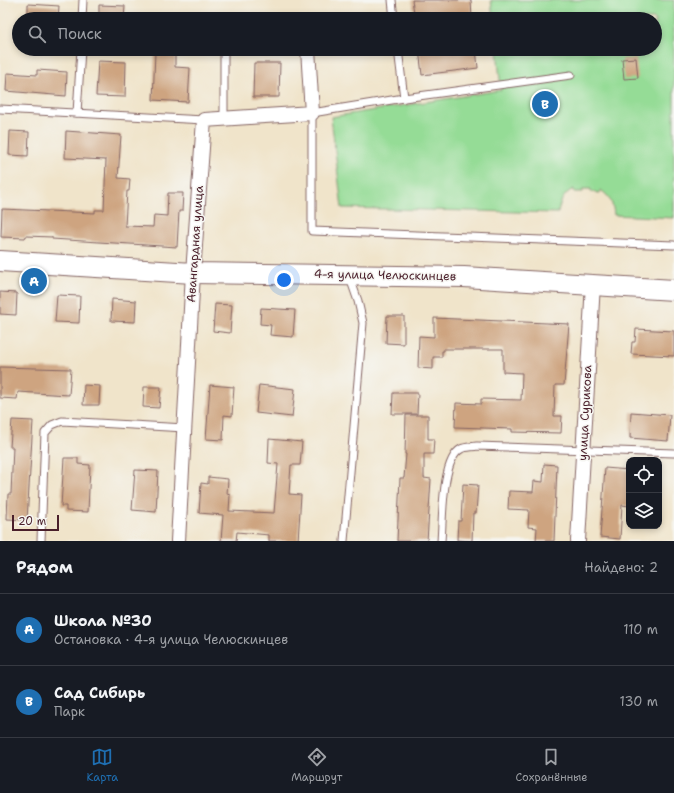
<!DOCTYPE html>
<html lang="ru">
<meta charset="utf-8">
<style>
:root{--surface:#171b24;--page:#242831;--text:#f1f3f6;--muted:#9ea1a6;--line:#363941;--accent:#1f6fb2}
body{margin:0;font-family:"Shantell Sans",sans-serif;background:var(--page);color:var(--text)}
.controls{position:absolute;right:12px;bottom:12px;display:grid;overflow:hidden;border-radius:8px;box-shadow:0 2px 6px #0003}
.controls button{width:36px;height:36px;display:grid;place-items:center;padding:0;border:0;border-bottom:1px solid var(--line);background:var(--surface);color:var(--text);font:20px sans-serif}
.scale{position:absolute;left:12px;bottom:10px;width:47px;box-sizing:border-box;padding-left:4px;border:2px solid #4a1f2b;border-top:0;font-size:11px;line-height:14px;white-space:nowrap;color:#4a1f2b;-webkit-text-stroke:3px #f6f6f2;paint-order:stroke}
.you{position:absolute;left:284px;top:280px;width:14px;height:14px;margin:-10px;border:3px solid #fff;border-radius:50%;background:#1a73e8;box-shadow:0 0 0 6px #1a73e833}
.badge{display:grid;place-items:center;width:26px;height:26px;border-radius:50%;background:var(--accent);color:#fff;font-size:13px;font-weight:700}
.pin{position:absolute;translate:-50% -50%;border:2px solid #fff;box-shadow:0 1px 4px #0006}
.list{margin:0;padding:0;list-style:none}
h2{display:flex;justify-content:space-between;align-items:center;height:52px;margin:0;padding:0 16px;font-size:17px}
h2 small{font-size:13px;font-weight:400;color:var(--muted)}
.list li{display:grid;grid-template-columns:26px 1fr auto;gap:12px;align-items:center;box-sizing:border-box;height:72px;padding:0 16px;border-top:1px solid var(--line)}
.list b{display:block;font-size:15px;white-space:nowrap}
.list p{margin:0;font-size:13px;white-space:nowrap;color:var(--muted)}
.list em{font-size:13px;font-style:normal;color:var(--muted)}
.icon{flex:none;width:22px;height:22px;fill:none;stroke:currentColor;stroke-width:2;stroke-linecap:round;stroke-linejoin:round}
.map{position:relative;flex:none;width:674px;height:541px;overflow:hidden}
.search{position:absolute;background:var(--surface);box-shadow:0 2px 6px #0003;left:12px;right:12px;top:12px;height:44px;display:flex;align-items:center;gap:10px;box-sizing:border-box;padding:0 14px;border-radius:22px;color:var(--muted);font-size:15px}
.sheet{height:196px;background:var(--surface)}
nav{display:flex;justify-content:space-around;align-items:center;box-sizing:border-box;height:56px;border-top:1px solid var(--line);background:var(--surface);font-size:11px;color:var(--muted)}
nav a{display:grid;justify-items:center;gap:2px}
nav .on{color:var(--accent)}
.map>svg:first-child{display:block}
.green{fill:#95dc96;stroke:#707e60}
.building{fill:#cea480}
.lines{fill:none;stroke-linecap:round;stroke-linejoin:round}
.service-casing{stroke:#846463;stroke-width:9}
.minor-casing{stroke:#846463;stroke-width:16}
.secondary-casing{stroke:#846463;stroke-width:22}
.service{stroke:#fff;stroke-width:7}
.minor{stroke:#fff;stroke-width:14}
.secondary{stroke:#fff;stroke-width:20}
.labels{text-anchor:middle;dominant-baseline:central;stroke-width:3;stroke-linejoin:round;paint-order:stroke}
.street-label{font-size:12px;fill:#4a1f2b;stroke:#f6f6f2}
</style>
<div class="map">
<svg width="674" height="541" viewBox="0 0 674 541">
<rect width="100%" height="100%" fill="#f6f6f2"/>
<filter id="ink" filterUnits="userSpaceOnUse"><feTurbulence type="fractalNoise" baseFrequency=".025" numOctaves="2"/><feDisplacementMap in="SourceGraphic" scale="8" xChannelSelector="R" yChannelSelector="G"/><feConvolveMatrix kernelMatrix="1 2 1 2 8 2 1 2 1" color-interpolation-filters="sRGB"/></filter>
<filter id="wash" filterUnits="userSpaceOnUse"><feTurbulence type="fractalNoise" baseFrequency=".012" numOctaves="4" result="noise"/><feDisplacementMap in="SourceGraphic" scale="16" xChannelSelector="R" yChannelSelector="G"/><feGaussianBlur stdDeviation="0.9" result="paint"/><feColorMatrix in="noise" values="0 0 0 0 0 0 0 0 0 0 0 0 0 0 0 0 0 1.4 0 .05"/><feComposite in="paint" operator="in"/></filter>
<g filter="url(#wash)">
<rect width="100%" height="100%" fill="#f0e4ca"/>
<!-- green -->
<path class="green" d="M491,0h183v218l-60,-3c-1,-11 -4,-20 -14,-25v3l-9,-1v-3h-8v3h-9v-3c-10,3 -15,15 -16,24l-216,-5 -11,-91 170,-27 -4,-41h158v-30h-162z"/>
<g id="blocks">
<!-- building -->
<g class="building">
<path d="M412,0h59l1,19h-57z"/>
<path d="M28,4l31,2 -1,13h-30z"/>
<path d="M99,5l26,1 -1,13h-25z"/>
<path d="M419,49h57l2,19 -56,7z"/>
<path d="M155,53l20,1v13l15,1 -2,34 -35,-2z"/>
<path d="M636,58l2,20 -14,1 -2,-20z"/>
<path d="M98,61l28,1 -1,35 -29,-1z"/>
<path d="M254,63h26l-1,34h-26z"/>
<path d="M37,70l30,2 -1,24 -60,-5 1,-18 30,2z"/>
<path d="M10,131l19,1 -1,24 -19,-1z"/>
<path d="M66,131l55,4 -3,43 12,1 -1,12h-2l-2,35 28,1 1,-12 13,1 1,-23h15l-1,18h-3l-2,36 -125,-8v-2l-26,-1 -1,2 -24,-1 1,-28 93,4v-3h9l2,-50 -41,-2z"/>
<path d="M0,292l17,1 -1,22 -16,-1z"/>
<path d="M57,295l23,1 -1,27 -24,-1z"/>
<path d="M112,299l24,2 -1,21 -24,-1z"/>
<path d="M215,304l17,1 -2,28 -17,-2z"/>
<path d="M261,308l34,2 -2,27 -23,-2 1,-10 -11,-1z"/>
<path d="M387,316h17v28l-18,-1z"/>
<path d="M434,318l135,6 -5,61h-9l-1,31h8l-1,17 -49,-1v-3l-57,-2 1,-24 25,1v-5l40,1 1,-27 -19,-1v-23h-59v2h-2v6h-9v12l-15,-1 1,-32 15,1z"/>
<path d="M636,329l38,2v25l-43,-2 1,-12h3z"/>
<path d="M0,367l71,2 -2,26 -51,-3 -1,7 -17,-1z"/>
<path d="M84,385l16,1 -1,19h-16z"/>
<path d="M210,385l24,2 -2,29 -8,-1 -1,25 -17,-1z"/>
<path d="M259,385l36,4 -3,28 -36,-4z"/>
<path d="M144,387h17l-2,21 -16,-1z"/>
<path d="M393,393h25l-1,21h-25z"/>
<path d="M631,412l39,3 -2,26 -38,-3z"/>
<path d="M406,415h22v24h6l-1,15h-9v24l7,1 -4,62h-30l3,-63h4l2,-24h-1z"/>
<path d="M12,420l21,1 -6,99 -20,-1 1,-25h3l2,-47h-3z"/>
<path d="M269,439l33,3 -2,23h-9l-2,29 12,1 -3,46h-29v-6l-32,-3 -1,9h-15l2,-26 -24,-2 2,-30 7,1v-7l20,2 -1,15 3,1 -1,16 45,2 4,-49 -10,-1z"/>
<path d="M64,458h14v6l12,1 -2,47 -22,-1v-5h-5z"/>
<path d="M544,464l13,1 -3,76h-18l1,-13 -9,-1 1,-17 -21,-1 1,-18 24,1 1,-11 9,1z"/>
<path d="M605,468l24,2v36l-7,-1 -2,34 -20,-2z"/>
<path d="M135,470l23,1 -2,41 -24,-2z"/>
<path d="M463,484l15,1 -2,28h-3l-1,28 -15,-1 1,-19h3z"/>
</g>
</g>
</g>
<g filter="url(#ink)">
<use href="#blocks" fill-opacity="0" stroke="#846463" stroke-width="1"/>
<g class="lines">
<defs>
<g id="service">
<path d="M392,0l2,19"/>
<path d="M82,19l1,-19"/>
<path d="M398,49l6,49 167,-23"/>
<path d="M404,98l-92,15v118l362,14"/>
<path d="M0,109l204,11"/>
<path d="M77,113l4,-64"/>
<path d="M224,119v-70"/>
<path d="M41,541l4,-108 7,-8 10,-4 123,7"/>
<path d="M344,541l19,-218 -5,-22 -8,-23"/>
<path d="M441,541c2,-21 0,-81 20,-92 4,-2 11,-2 16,-3l197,7"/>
</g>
<g id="minor">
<path d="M178,541l15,-268 11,-153 108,-7 -4,-64"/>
<path d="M578,541l15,-257"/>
</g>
<path id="secondary" d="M0,261l193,12 271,4 210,13"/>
</defs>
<!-- service casing -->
<use href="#service" class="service-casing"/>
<!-- minor casing -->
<use href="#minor" class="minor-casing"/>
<!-- secondary casing -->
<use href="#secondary" class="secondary-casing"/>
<!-- service -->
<use href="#service" class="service"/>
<!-- minor -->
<use href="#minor" class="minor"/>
<!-- secondary -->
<use href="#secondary" class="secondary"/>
</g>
</g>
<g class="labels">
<!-- street labels -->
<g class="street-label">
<text transform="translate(195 244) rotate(-86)">Авангардная улица</text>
<text transform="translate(385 275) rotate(1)">4-я улица Челюскинцев</text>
<text transform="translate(585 413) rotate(-87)">улица Сурикова</text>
</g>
</g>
</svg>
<div class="controls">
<button><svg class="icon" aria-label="locate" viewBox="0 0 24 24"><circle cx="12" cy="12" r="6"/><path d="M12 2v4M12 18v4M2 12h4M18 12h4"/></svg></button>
<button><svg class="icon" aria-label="layers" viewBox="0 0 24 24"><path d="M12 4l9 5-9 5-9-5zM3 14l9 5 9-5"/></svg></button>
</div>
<div class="scale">20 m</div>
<div class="you"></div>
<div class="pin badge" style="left:34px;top:281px">A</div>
<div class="pin badge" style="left:545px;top:104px">B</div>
<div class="search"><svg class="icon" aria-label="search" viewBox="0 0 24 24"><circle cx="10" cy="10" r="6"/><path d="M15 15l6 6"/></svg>Поиск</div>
</div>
<section class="sheet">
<h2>Рядом<small>Найдено: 2</small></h2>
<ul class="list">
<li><span class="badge">A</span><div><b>Школа №30</b><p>Остановка · 4-я улица Челюскинцев</p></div><em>110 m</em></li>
<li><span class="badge">B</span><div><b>Сад Сибирь</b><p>Парк</p></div><em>130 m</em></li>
</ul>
</section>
<nav>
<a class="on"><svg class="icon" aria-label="map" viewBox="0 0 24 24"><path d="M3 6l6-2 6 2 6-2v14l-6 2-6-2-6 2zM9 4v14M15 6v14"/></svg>Карта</a>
<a><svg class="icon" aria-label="directions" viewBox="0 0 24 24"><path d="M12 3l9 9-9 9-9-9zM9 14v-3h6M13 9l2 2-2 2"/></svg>Маршрут</a>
<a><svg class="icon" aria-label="saved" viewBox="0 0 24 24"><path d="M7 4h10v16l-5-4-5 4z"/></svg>Сохранённые</a>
</nav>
